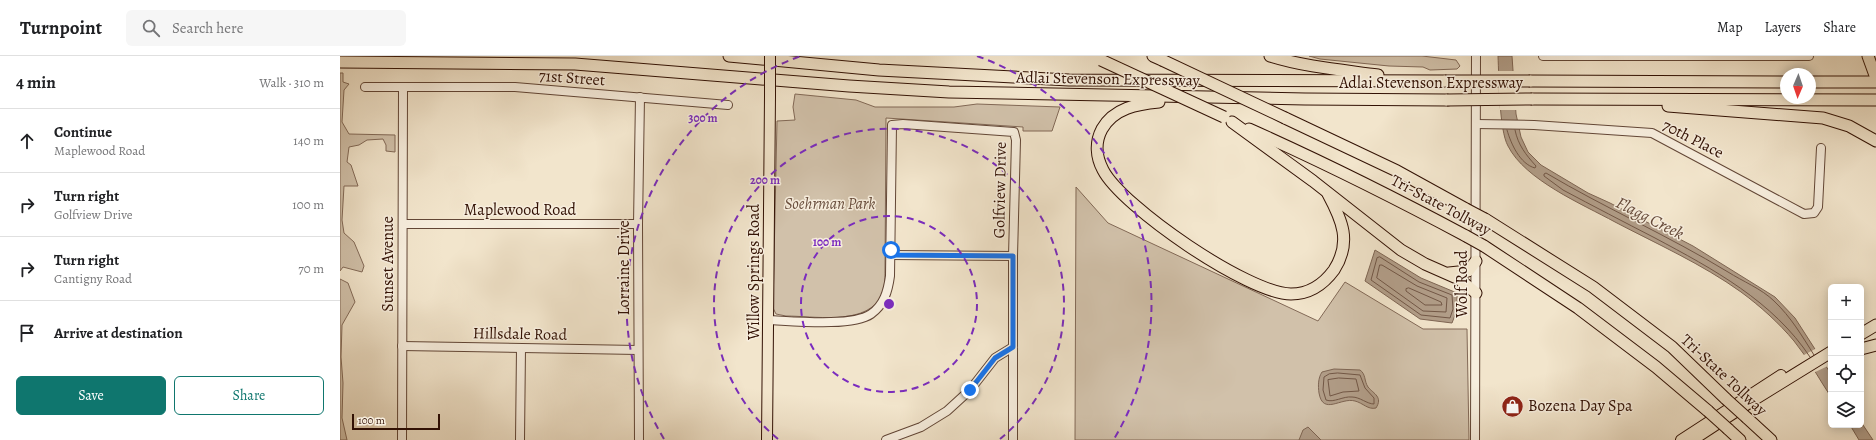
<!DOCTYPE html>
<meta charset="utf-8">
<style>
:root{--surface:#fff;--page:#f6f6f6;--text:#202124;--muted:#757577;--line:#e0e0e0;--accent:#0f766e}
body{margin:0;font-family:Alegreya,serif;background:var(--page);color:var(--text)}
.controls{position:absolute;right:12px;bottom:12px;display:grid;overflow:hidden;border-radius:6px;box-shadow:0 2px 10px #0003}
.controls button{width:36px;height:36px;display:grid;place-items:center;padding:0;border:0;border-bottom:1px solid var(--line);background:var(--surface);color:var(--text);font:20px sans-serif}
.compass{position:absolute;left:1440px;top:12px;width:36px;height:36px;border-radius:50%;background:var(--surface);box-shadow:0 2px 10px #0003;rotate:182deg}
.scale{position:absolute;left:12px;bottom:10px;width:88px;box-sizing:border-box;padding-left:4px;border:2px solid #321104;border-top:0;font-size:11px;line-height:14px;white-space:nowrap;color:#321104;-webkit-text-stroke:3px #f7eede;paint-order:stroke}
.stop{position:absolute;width:12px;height:12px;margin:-9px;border:3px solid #1a73e8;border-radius:50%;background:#fff}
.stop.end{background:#1a73e8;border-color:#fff;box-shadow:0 1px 4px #0008}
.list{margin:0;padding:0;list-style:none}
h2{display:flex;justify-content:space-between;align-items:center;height:52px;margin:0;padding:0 16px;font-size:17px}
h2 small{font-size:13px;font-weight:400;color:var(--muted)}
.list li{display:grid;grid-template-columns:26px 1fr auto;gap:12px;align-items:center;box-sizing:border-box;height:64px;padding:0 16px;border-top:1px solid var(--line)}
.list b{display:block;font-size:15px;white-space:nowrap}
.list p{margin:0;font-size:13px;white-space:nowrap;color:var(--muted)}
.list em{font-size:13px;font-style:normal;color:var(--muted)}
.actions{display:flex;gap:8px;padding:12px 16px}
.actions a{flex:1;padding:9px 0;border:1px solid var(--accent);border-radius:6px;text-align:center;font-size:14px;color:var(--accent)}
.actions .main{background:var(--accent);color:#fff}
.icon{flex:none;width:22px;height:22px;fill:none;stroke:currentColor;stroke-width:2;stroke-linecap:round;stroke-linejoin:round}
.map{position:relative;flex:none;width:1536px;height:384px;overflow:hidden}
header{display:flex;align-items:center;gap:24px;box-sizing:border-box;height:56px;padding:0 20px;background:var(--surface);border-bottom:1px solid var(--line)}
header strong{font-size:19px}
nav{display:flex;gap:22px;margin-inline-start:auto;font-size:14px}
.search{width:280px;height:36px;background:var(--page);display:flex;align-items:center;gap:10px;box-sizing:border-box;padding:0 14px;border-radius:6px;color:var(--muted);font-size:15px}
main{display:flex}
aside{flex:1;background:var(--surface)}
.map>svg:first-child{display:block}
.green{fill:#d1c1aa;stroke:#826957}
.water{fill:#b19d88;stroke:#7e6553}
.pier{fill:#f2e5cc}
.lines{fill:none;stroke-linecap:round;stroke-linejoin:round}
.shore{stroke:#725746;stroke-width:1}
.minor-casing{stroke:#624636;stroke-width:10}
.major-casing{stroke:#321104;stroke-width:12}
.highway-casing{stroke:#321104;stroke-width:13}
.minor{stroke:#f7eede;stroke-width:8}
.major{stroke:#f2e5cc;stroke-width:10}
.highway{stroke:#f2e5cc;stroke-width:11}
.major-bridge-casing{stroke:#321104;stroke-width:12;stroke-linecap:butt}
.highway-bridge-casing{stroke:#321104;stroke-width:13;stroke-linecap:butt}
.major-bridge{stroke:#f2e5cc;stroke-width:10}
.highway-bridge{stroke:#f2e5cc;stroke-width:11}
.route{stroke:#1a73e8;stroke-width:5}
.ring{fill:none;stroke:#7b2cbf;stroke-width:2;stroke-dasharray:7 5}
.labels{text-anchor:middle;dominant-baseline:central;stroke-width:3;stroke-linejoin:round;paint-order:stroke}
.street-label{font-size:16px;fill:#321104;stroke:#f7eede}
.park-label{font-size:16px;font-style:italic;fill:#6a4f3e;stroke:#f7eede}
.poi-label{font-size:16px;fill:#321104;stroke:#f7eede;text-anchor:start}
.water-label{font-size:17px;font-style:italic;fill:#654939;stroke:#f7eede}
.centre{fill:#7b2cbf;stroke:#f7eede;stroke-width:2}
.ring-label{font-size:12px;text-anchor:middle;font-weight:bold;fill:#7b2cbf;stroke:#f7eede;stroke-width:3;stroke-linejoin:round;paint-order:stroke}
</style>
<header>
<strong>Turnpoint</strong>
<div class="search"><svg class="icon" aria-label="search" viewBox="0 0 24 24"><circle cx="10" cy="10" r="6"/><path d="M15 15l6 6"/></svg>Search here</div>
<nav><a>Map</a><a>Layers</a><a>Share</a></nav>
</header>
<main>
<aside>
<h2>4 min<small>Walk · 310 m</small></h2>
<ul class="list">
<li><svg class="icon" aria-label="ahead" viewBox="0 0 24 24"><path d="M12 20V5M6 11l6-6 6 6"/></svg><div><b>Continue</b><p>Maplewood Road</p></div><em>140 m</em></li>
<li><svg class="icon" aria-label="right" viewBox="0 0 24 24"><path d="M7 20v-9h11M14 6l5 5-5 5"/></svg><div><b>Turn right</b><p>Golfview Drive</p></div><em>100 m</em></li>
<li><svg class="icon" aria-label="right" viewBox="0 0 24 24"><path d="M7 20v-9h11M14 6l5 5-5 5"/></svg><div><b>Turn right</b><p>Cantigny Road</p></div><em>70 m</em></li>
<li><svg class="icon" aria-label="arrive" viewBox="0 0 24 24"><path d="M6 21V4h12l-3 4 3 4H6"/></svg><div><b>Arrive at destination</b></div></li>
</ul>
<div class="actions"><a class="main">Save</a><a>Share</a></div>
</aside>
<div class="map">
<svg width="1536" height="384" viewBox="0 0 1536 384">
<rect width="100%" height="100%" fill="#f2e5cc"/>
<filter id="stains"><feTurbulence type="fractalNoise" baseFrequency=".005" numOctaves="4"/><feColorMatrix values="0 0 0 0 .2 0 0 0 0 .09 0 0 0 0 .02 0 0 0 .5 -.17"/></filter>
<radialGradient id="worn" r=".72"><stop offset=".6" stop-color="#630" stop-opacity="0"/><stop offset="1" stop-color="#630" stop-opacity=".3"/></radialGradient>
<!-- green -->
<g class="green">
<path d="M969,0h113l34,4 4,6 -3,3 -27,1 -7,-3 -34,-1 -69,-7z"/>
<path d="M0,17h3v9l6,2 -5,6 -2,32 7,12 46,1v17l-9,-1v-6l-3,-6 -16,1 -8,5 -10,2 -2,15 4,3 7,21h-14l-2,34 2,13 10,9 10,24 -2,6 -19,-5 -3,4z"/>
<path d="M455,38l61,6 19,7h79l23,-3 83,3 -8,24h-29v-4l-137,-9 -1,152c0,10 0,21 -6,30 -18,25 -66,16 -93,16l-10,-2 -3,-6 4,-187 18,-1 -2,-13z"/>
<path d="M736,131l32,36 210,98 27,-39 78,47h44l2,111h-394z"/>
<path d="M0,223l8,4 7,19 -13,23 -1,32 2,26 -1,35 5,22h-7z"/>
</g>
<!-- water -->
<g class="water">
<path d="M1158,0h14l4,58 5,23 7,15 13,13 47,28 22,10 83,43 82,51 20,21 36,56v23c-12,-18 -23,-39 -37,-56 -15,-18 -34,-35 -53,-49 -39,-28 -84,-48 -126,-70 -33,-18 -90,-42 -107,-76 -9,-16 -9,-69 -10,-90z"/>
<path d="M1035,194l46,28 36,15v17l-5,13 -32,-4 -55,-38z"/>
<path d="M994,313l26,1c6,4 4,11 8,17 6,7 15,10 8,21 -8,2 -13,-5 -21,-7 -14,-4 -32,15 -36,-8 -1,-7 -1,-15 3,-21z"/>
<path d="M1521,366l12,18h-14l-9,-15h11z"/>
<path d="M968,371l13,13h-22l4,-10z"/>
</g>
<!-- pier -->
<g class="pier">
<path d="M1157,15h18l3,39h-18z"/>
<path d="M1477,292l11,18 -15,7 -11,-17z"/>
</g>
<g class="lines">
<!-- shore -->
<g class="shore">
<path d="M1167,74c4,14 13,34 28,38l1,-2c-10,-11 -18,-21 -21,-36"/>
<path d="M1040,201l39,25 33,13 1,14 -3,9 -29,-3 -50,-35 6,-22z"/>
<path d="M1040,209h2l35,21 30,12 -1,14 -23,-1 -46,-33z"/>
<path d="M1069,232l32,14 1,3h-17l-19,-14v-2z"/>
<path d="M1470,301c-37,-56 -97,-88 -155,-119 -31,-16 -62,-32 -92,-48l-19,-14v-2l2,-1c59,35 123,63 182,99 14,9 34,17 46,29 17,16 28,35 40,54"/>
<path d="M998,317l22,2 5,13 9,10v6c-7,0 -14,-7 -22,-7 -9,-1 -18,6 -26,3l-3,-10 1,-13 5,-3z"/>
<path d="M999,322l17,1 3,12 -16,1 -13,4 -2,-16z"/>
</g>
<defs>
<g id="minor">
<path d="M1203,0h266"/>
<path d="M25,31h150l213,18"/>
<path d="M1136,68l58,1 118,8 152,81 10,-1 4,-6 3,-59"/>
<path d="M63,168h235"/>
<path d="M551,199l122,1"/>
<path d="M428,264c25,1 84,7 103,-6 13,-9 17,-23 19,-38l2,-151 11,-1 111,8 2,8 -3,116v184"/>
<path d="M62,290l236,4"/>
<path d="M62,384l1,-352"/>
<path d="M180,384l1,-92"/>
<path d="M299,384l-1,-216 2,-127"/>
<path d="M546,384l35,-13 26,-16 23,-21 25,-32 18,-11"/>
<path d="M1135,384l1,-384"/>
</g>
<g id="major">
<path d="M427,384l3,-344"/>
<path d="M1341,384l100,-65"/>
</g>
<g id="highway">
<path d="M389,0l150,14 190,10 376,1"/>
<path d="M813,0l9,4"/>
<path d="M930,0c35,11 72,14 108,19"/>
<path d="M1528,0l8,22"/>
<path d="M0,6l235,2 274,22 100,6 356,7 142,1"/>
<path d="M1190,25l256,1"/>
<path d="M1470,26h66"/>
<path d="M1192,43l344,1"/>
<path d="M819,46c-22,2 -45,6 -57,27 -7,13 -6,28 1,41 19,37 146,124 188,124 19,0 32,-9 43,-24 18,-28 8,-50 -6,-76"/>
<path d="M1328,50l155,12 26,8 27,15"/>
<path d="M945,62l112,53 69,38"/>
<path d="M892,66l81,59 88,69 24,14 34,15 17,14"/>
<path d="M909,73c74,33 146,69 217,107"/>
<path d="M1145,163l108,68 79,60 54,52"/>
<path d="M1144,190l94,62 78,59 52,44"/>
<path d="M1109,217l19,-2 8,-10"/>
<path d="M1521,278l15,-9"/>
<path d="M1521,293l15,-4"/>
<path d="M1407,362l24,22"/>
<path d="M1388,373l12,11"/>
<path d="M1352,384l58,-38 81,-50"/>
</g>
</defs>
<!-- minor casing -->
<use href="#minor" class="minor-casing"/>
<!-- major casing -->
<use href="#major" class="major-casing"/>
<!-- highway casing -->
<use href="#highway" class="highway-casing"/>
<!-- minor -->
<use href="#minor" class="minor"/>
<!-- major -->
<use href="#major" class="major"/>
<!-- highway -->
<use href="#highway" class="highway"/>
<defs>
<path id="major-bridge" d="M430,40v-40"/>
<g id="highway-bridge">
<path d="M761,4l123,57"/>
<path d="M822,4l123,58"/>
<path d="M1105,25h85"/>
<path d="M1107,44l85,-1"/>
<path d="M1126,153l19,10"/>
<path d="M1126,180l18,10"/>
<path d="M1386,343l21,19"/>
<path d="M1368,355l20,18"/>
</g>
</defs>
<!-- major-bridge casing -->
<use href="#major-bridge" class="major-bridge-casing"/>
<!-- highway-bridge casing -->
<use href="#highway-bridge" class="highway-bridge-casing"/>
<!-- major-bridge -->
<use href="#major-bridge" class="major-bridge"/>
<!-- highway-bridge -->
<use href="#highway-bridge" class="highway-bridge"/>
</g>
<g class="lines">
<!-- route -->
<path class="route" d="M551,194v5l122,1v91l-18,11 -25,32"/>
</g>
<!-- distance rings -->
<g class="ring">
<circle cx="549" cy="248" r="88"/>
<path d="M438 383A175 175 0 1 1 660 383"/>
<path d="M324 383A263 263 0 0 1 461 0M637 0A263 263 0 0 1 774 383"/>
</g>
<!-- icons -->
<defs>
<symbol id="shop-disc" viewBox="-11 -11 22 22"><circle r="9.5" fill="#8f2418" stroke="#f7eede"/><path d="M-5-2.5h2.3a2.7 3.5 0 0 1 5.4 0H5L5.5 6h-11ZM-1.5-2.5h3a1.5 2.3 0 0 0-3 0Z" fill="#fff"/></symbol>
</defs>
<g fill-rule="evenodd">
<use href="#shop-disc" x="1160" y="338" width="25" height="25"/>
</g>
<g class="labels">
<!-- street labels -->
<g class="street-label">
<text transform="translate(232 22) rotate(4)">71st Street</text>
<text transform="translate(768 23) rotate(1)">Adlai Stevenson Expressway</text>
<text x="1091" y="27">Adlai Stevenson Expressway</text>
<text transform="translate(1353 83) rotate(27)">70th Place</text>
<text transform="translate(660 134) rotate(-89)">Golfview Drive</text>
<text transform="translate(1101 149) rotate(28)">Tri-State Tollway</text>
<text x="180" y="154">Maplewood Road</text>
<text transform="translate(48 208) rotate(-90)">Sunset Avenue</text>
<text transform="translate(284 212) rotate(-90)">Lorraine Drive</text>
<text transform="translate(414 216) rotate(-90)">Willow Springs Road</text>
<text transform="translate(1122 228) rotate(-90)">Wolf Road</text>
<text transform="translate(180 278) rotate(1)">Hillsdale Road</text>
<text transform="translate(1384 319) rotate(43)">Tri-State Tollway</text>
</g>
<!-- park labels -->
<g class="park-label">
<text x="490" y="148">Soehrman Park</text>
</g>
<!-- poi labels -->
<g class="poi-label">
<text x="1188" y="350">Bozena Day Spa</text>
</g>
<!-- water labels -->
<g class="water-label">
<text transform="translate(1310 162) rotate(27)">Flagg Creek</text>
</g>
</g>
<circle cx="549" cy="248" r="6" class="centre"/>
<g class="ring-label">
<text x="363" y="66">300 m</text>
<text x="425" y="128">200 m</text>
<text x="487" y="190">100 m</text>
</g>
<rect width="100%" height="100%" filter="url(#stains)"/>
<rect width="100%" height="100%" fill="url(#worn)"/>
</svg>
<div class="controls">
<button>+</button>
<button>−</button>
<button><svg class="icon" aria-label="locate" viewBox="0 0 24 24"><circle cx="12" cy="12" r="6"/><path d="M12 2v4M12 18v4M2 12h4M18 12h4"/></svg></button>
<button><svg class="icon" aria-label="layers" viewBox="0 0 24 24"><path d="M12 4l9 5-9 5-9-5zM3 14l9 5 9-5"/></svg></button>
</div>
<svg class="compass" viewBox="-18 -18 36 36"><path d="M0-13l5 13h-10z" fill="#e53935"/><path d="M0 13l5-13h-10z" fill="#757577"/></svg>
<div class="scale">100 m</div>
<div class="stop" style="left:551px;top:194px"></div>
<div class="stop end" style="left:630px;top:334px"></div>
</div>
</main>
